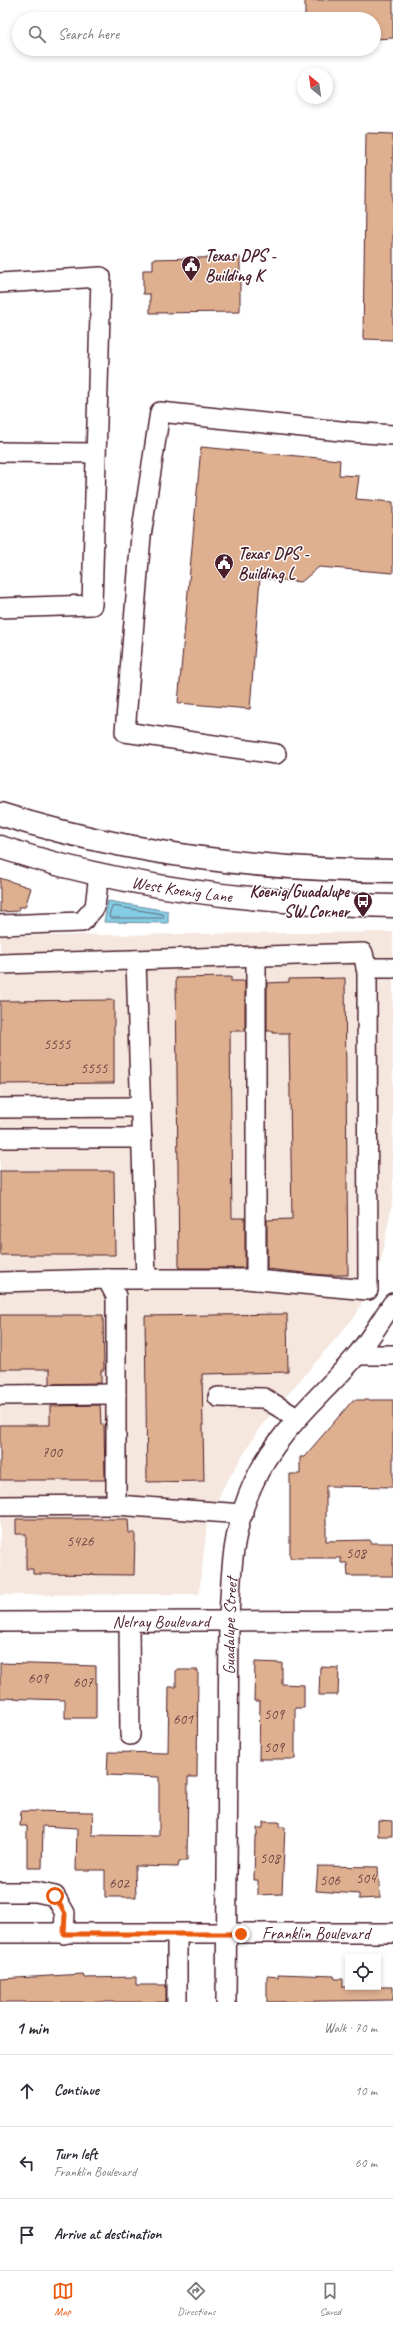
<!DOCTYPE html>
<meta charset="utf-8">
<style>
:root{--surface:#fff;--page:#f7f7f7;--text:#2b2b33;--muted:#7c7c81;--line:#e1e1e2;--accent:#ea580c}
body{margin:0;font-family:Caveat,sans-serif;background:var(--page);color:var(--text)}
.controls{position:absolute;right:12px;bottom:12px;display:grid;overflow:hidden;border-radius:0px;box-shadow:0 2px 6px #0003}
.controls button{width:36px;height:36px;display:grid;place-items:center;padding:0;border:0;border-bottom:1px solid var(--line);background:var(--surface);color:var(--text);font:20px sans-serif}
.compass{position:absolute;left:297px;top:68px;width:36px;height:36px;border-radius:50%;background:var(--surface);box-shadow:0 2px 6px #0003;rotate:331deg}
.stop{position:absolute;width:12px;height:12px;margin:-9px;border:3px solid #ea580c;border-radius:50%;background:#fff}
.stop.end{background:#ea580c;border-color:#fff;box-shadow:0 1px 4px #0008}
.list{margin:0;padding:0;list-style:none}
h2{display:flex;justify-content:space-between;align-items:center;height:52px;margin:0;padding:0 16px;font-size:17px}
h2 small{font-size:13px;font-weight:400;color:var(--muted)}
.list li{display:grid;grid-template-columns:26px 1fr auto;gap:12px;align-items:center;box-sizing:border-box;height:72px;padding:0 16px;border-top:1px solid var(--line)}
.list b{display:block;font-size:15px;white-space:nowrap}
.list p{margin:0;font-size:13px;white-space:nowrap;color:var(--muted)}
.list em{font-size:13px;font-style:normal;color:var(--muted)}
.icon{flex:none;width:22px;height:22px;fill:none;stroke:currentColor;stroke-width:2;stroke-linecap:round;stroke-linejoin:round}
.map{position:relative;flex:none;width:393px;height:2002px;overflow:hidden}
.search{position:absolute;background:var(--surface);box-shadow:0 2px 6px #0003;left:12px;right:12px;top:12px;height:44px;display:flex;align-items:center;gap:10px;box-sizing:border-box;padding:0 14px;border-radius:22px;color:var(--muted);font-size:15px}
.sheet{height:268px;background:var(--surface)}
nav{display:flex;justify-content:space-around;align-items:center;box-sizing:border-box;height:56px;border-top:1px solid var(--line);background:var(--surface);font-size:11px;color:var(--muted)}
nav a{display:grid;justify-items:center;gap:2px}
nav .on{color:var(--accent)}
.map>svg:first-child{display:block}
.built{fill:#f5e7de}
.water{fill:#84cee5;stroke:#6d889b}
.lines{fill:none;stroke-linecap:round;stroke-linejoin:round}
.shore{stroke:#616575;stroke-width:1}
.building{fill:#dfb090;stroke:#4a1f2b}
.minor-casing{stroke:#4a1f2b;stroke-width:22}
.major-casing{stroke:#4a1f2b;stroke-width:25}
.minor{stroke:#fff;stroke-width:19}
.major{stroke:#fff;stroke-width:22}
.route{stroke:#ea580c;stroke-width:5}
.labels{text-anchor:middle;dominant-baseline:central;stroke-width:3;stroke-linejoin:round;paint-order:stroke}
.number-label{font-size:15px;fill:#6f4344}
.poi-label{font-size:17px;font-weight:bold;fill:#4a1f2b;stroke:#fff;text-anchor:start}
.street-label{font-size:17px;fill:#4a1f2b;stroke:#fff}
</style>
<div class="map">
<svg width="393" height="2002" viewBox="0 0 393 2002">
<rect width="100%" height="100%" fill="#fff"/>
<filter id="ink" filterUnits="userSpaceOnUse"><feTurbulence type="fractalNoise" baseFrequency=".025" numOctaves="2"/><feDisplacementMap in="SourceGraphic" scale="8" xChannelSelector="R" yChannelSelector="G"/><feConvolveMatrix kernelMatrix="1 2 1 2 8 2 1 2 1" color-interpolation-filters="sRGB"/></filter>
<g filter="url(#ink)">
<!-- built -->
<path class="built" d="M393,932v267l-12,62 -25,54 -96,112 -37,61 -16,36 -8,70 -199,1v-659z"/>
<!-- water -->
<path class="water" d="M108,901l60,10v12l-64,-1z"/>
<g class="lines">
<!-- shore -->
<path class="shore" d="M113,906l50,8 1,4h-53l-2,-2z"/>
</g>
<!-- building -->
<g class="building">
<path d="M305,0h88v38l-19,1v-20h-69z"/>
<path d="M366,133l27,1v206l-30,-1z"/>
<path d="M240,257v55l-90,1v-19h-7v-24h10v-11z"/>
<path d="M201,447l139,13 -1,15 20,1 -3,23 37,3v71l-74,-6 -18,15 -41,-4 -10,131 -72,-6z"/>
<path d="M0,878l31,10 -6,19h-7l1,4 -19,1z"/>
<path d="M231,977v4h14v50h-15l2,187h13v50h-66l-3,-290z"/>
<path d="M345,978l3,297h-24l-57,-6v-49l25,-1 -3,-186h-16v-2h-6v-48l22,-1v-3z"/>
<path d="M114,1000v83l-114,1v-83z"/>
<path d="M0,1171h114l1,84h-115z"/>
<path d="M287,1314l1,58 -86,2 2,107 -57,1 -2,-166z"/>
<path d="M0,1315h103l1,55h-3v13l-51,1v-15h-50z"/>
<path d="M353,1400h40v87l-67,-1v55l44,-1v3h23v33h-45l-1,-13h-6v-5h-51v-84h10v-17h4z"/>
<path d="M100,1405l1,20h3l1,55h-105v-55h50v-19z"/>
<path d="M16,1519h112l1,14h6l-1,42 -101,-1v-5h-7v-35h-10z"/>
<path d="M255,1662l27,1v21l22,1v23h-9v51h-36l1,-58h-6z"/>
<path d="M0,1663l96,3v52h-31v-18l-65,-2z"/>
<path d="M320,1667l19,1 -1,27h-19z"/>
<path d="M176,1670h22l-1,107h-9l-1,84h-8l-1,6 -43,-1 1,31h-31v-27h-29l1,-42 -34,-2 -1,42h-15v-42h-7l1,-15 72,1 -1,23 67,1v-59l-52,-2 1,-23 60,1 1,-66h7z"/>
<path d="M378,1820l14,1v15h-14z"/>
<path d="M263,1822h16v5h6l-3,67 -24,1v-15h-4l1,-44h2v-8h6z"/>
<path d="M318,1866l60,1 2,31 -21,1v-5l-43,-3z"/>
<path d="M83,1974l1,4 52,-1v8h30v17h-166v-23z"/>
<path d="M278,1974l56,2 1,3h8v8h50v13l-126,2v-26l11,1z"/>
</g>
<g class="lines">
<defs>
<g id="minor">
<path d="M0,283l101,-6 -9,328 -92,3"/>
<path d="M0,452l95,1"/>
<path d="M276,754l-151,-22 16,-196 19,-124 190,20 43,3"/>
<path d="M0,925l82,-3 13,-15 4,-33"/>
<path d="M256,956v324"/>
<path d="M136,960l10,319"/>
<path d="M0,964l363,-11 4,19 1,318 -122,-11h-139"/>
<path d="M366,968h27"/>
<path d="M0,1108l141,-1"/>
<path d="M0,1138h142"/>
<path d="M0,1282l107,-3 9,17v209l-116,1"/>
<path d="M357,1355h36"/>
<path d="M0,1395l116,-1"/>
<path d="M218,1397l46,1 33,20"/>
<path d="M116,1505l127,9"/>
<path id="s1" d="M0,1622l393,-2"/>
<path d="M129,1622l1,113"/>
<path d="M0,1892h36l19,4 10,17 -1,21"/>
<path id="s2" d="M0,1933h393"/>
<path d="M177,1934v68"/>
<path id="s3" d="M226,2002l3,-382c2,-49 3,-90 24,-136 23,-52 68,-87 104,-129 13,-16 24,-35 36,-52"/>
</g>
<g id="major">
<path d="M0,814c127,40 260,56 393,57"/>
<path id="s4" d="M0,847c125,42 262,57 393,59"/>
</g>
</defs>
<!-- minor casing -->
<use href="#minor" class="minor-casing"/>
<!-- major casing -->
<use href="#major" class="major-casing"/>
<!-- minor -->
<use href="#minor" class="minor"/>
<!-- major -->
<use href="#major" class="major"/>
</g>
</g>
<g class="lines" filter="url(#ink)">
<!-- route -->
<path class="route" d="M55,1896l10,18 -1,20h177"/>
</g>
<!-- icons -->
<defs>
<symbol id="civic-pin" viewBox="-11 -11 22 30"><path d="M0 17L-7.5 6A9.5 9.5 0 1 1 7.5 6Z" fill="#4a1f2b" stroke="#fff"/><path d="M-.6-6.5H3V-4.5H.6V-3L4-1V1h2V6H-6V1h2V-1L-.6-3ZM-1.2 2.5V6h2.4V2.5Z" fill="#fff"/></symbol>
<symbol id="bus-pin" viewBox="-11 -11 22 30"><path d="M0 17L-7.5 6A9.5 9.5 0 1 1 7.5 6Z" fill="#4a1f2b" stroke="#fff"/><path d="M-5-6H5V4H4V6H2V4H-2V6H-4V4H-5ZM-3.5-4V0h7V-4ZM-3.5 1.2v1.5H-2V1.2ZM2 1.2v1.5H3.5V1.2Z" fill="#fff"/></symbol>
</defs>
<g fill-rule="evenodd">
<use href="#civic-pin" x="180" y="254" width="22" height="30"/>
<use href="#civic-pin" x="213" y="552" width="22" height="30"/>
<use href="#bus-pin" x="352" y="890" width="22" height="30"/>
</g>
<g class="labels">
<!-- number labels -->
<g class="number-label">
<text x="57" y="1044">5555</text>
<text x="94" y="1068">5555</text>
<text x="52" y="1452">700</text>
<text x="80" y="1541">5426</text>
<text x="356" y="1553">508</text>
<text x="38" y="1678">609</text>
<text x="83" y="1682">607</text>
<text x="274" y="1714">509</text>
<text x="183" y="1719">601</text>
<text x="274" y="1747">509</text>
<text x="270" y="1858">508</text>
<text x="366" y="1878">504</text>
<text x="330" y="1880">506</text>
<text x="119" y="1883">602</text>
</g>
<!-- poi labels -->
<g class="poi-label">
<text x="205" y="255">Texas DPS -<tspan x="205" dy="20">Building K</tspan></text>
<text x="238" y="553">Texas DPS -<tspan x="238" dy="20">Building L</tspan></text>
<text x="349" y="891" text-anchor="end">Koenig/Guadalupe<tspan x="349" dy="20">SW Corner</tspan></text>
</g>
<!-- street labels -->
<g class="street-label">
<text stroke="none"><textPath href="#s4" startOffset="187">West Koenig Lane</textPath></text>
<text stroke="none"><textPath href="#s1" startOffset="161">Nelray Boulevard</textPath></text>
<text stroke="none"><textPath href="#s3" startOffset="376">Guadalupe Street</textPath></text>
<text stroke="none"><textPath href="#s2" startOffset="316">Franklin Boulevard</textPath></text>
</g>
</g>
</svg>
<div class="controls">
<button><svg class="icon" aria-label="locate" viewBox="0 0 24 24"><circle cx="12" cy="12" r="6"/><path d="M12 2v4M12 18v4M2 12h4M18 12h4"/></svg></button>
</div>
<svg class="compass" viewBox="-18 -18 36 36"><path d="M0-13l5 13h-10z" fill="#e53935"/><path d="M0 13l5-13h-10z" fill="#7c7c81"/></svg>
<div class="stop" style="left:55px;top:1896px"></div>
<div class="stop end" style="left:241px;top:1934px"></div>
<div class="search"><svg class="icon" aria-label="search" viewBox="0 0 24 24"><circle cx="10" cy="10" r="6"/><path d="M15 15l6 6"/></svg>Search here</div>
</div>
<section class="sheet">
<h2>1 min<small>Walk · 70 m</small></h2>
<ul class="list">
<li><svg class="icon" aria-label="ahead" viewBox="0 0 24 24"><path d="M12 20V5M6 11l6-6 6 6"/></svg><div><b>Continue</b></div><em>10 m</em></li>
<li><svg class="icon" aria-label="left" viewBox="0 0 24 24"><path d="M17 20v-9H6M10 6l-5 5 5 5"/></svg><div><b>Turn left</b><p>Franklin Boulevard</p></div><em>60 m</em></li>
<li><svg class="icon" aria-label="arrive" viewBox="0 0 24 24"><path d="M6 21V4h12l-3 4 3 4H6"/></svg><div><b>Arrive at destination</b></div></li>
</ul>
</section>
<nav>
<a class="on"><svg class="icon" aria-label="map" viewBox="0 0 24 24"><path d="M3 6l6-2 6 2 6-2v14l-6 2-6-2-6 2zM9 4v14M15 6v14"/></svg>Map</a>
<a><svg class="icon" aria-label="directions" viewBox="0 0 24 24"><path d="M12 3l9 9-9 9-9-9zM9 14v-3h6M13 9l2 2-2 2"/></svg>Directions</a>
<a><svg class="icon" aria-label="saved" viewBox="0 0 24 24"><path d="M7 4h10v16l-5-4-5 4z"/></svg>Saved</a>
</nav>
